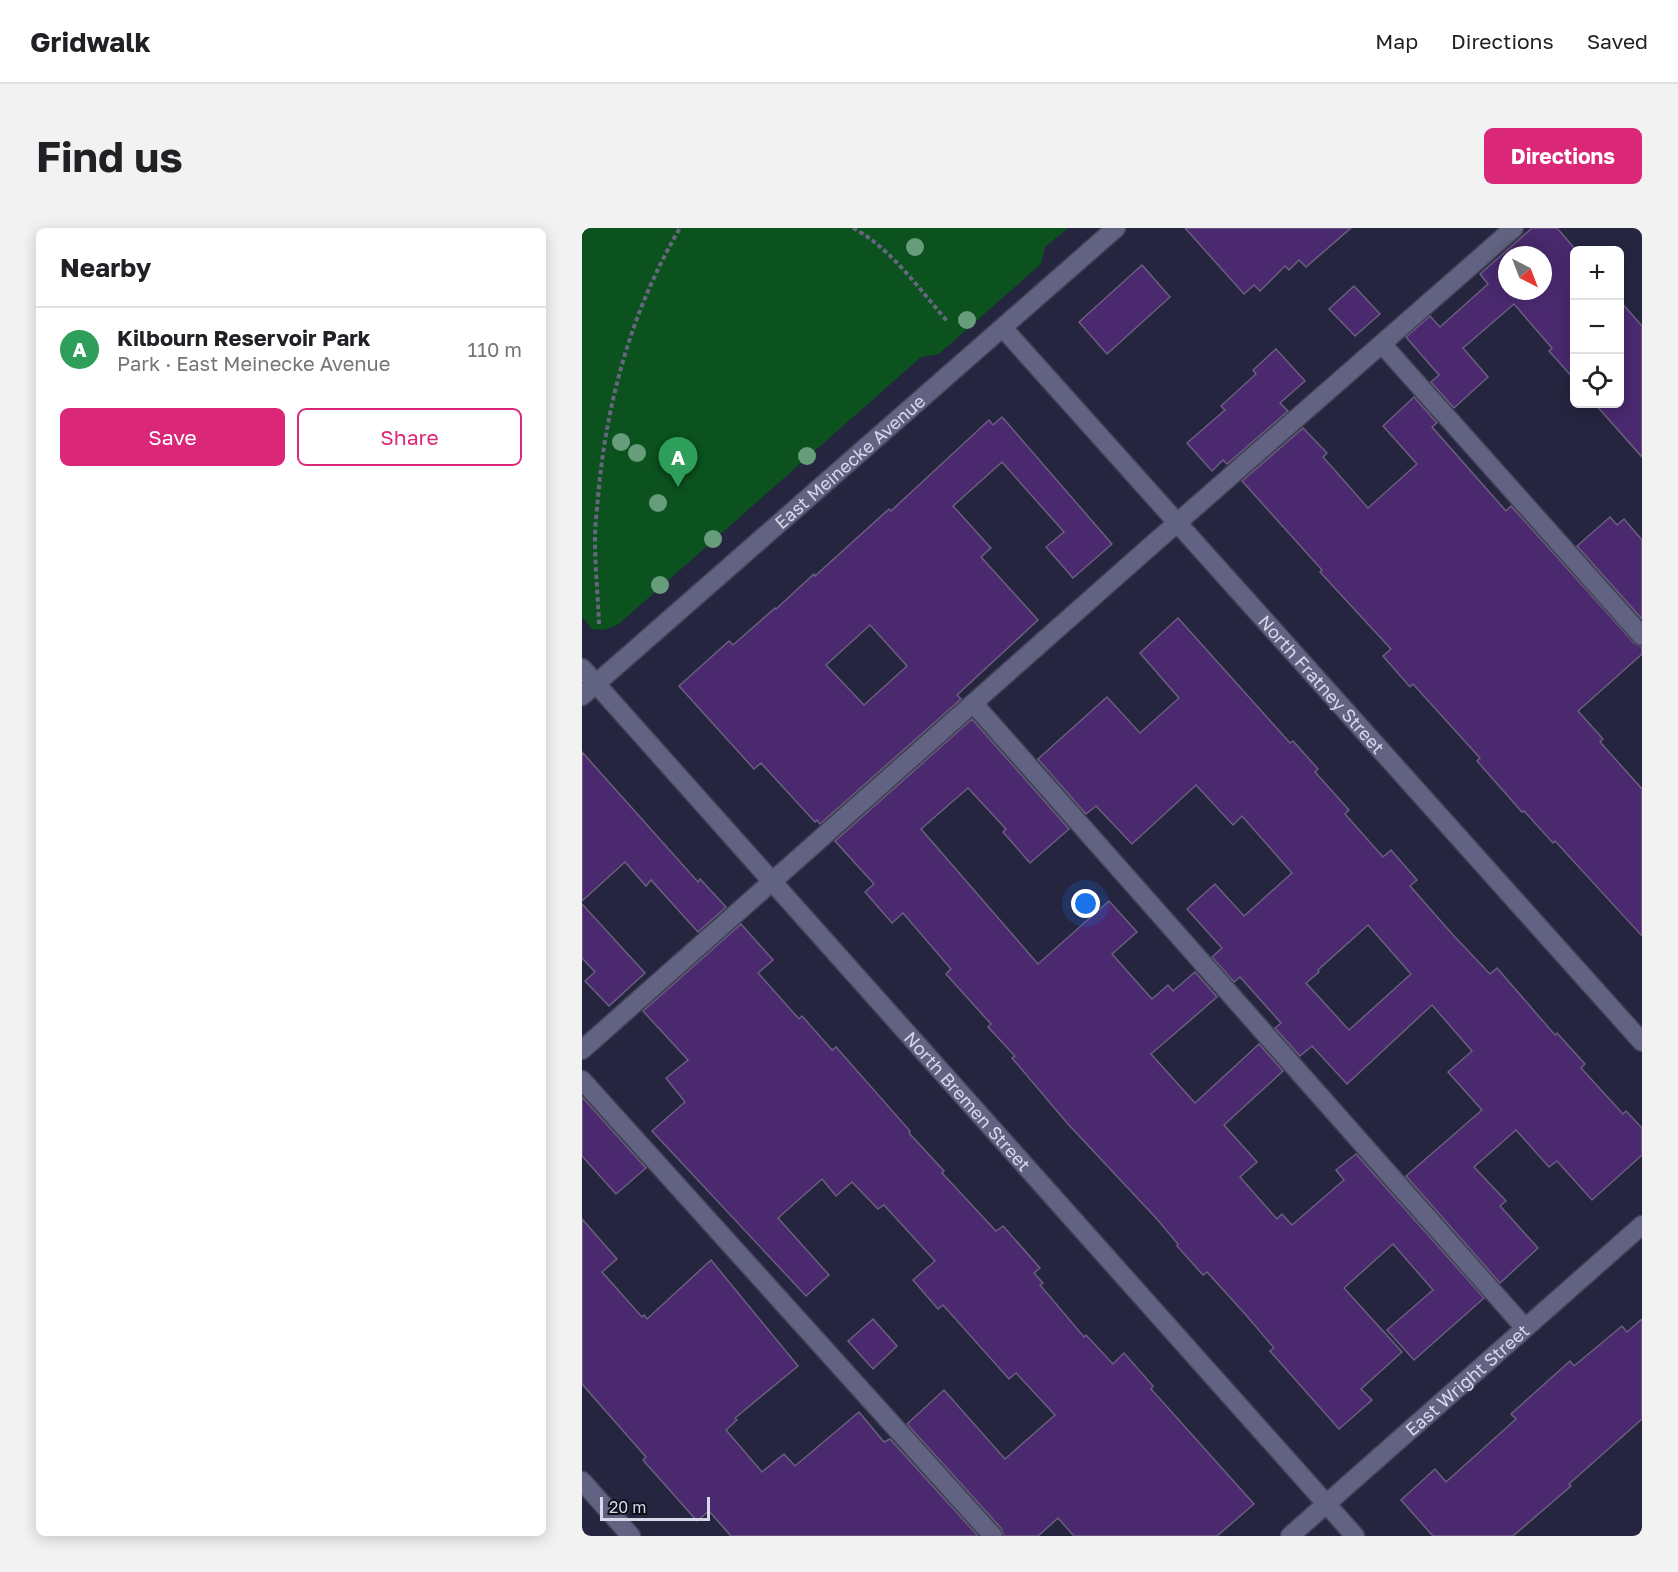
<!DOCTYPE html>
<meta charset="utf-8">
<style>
:root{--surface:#fff;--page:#f2f2f2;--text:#202124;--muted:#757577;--line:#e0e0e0;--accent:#db2777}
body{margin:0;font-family:"Golos Text",sans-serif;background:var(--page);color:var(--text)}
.controls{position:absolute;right:18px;top:18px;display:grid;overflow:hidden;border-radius:9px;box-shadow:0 3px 15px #0003}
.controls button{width:54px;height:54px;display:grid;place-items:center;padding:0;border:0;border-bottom:2px solid var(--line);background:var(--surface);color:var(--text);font:30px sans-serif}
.compass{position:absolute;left:916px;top:18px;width:54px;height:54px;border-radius:50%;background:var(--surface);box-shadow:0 3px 15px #0003;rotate:138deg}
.scale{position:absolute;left:18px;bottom:15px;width:110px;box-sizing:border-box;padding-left:6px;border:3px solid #d7d8ea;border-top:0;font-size:16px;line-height:21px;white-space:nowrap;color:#d7d8ea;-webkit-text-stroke:4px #10101c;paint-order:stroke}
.you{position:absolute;left:504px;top:676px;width:21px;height:21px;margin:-15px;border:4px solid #fff;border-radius:50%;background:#1a73e8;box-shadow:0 0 0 9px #1a73e833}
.badge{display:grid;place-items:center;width:39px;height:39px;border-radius:50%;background:var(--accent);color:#fff;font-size:20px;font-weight:700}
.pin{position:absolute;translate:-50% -50px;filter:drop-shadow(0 2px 3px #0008)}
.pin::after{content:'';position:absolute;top:32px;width:21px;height:18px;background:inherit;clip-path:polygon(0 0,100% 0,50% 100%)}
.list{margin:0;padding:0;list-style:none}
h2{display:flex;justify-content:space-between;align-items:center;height:78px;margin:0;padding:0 24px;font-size:26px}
h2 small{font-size:20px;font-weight:400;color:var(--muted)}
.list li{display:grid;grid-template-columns:39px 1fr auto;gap:18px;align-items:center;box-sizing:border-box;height:84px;padding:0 24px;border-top:2px solid var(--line)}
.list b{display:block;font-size:22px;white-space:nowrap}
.list p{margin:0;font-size:20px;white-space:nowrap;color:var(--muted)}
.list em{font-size:20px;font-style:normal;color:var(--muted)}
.actions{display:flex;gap:12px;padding:18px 24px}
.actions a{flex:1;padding:14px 0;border:2px solid var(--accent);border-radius:9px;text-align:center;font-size:21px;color:var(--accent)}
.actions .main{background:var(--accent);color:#fff}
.icon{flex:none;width:33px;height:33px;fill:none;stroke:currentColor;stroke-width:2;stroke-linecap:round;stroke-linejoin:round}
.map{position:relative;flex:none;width:1060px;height:1308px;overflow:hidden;border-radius:9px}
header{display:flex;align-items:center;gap:36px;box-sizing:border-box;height:84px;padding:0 30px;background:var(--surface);border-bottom:2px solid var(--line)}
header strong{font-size:28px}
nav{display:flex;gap:33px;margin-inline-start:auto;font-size:21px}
.intro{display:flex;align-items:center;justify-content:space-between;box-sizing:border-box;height:144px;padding:0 36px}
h1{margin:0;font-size:42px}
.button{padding:15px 27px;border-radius:9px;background:var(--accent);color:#fff;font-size:21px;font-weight:700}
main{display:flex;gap:36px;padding:0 36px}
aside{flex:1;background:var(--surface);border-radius:9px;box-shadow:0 3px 15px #0003}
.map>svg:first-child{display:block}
.green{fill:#0b521f}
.building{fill:#4a296f;stroke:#6b5f7e;stroke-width:1.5;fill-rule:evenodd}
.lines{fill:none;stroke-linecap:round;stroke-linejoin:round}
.service-casing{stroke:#434259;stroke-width:21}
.minor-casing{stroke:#434259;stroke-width:21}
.path{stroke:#66677e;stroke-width:4;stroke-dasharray:4.5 3;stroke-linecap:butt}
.service{stroke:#626382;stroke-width:18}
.minor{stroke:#626382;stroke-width:18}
.tree{fill:#679d7a}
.labels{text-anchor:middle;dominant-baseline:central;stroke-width:6;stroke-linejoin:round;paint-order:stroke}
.street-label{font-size:18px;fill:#d7d8ea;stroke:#10101c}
</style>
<header>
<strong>Gridwalk</strong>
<nav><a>Map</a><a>Directions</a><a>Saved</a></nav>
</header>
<div class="intro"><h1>Find us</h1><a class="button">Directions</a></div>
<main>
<aside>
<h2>Nearby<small></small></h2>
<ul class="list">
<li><span class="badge" style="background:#2e9e5b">A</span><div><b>Kilbourn Reservoir Park</b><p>Park · East Meinecke Avenue</p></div><em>110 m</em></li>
</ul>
<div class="actions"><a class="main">Save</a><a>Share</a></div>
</aside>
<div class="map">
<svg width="1060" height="1308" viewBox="0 0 1060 1308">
<rect width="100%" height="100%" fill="#252540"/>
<!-- green -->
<path class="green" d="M0,0h486l-23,19 -4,17 -102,90 -18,3 -301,266c-10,6 -16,8 -28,6l-10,-12z"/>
<!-- building -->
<g class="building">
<path d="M603,0h166l-45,39 -7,-7 -10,10 -4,-4 -25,25 -6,-6 -10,9z"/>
<path d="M950,0h25l19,22 -2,1 1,129 -26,-29 3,-3 -38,-44 -51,44 25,29 -34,31 -23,-26 8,-7 -33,-38 24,-21 10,11 48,-43 -8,-10zM925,27h36v36h-36z"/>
<path d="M560,37l28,32 -63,57 -28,-32z"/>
<path d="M772,58l26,28 -25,22 -26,-27z"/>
<path d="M1038,73l22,25v131l-47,-53h25z"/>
<path d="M694,121l29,32 -25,22 8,8 -61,53 -4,-4 -11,11 -25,-28 38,-33 -4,-4 35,-32 -3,-4z"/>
<path d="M832,169l23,26 -5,4 74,84 5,-5 123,137 8,4v7l-64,57 25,28 -3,3 42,47v147l-87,-95 -2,2 -29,-32 -2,1 -45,-51 3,-3 -67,-74 -3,3 -27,-31 8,-7 -71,-77 2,-2 -80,-89 61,-53 24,25 -4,4 45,51 49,-44 -34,-38z"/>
<path d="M420,189l110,127 -39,34 -27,-31 18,-15 -62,-70 -49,44 38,42 -10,9 57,63 -81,75 4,4 -141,125 -3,-4 -2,2 -54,-59 -7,6 -75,-83 50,-45 4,4 42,-37 1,1 38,-35 1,2 74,-67 2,2 98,-91 4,5zM288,397l37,41 -43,39 -38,-40z"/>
<path d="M1028,289l7,8 7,-6 18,21v79l-65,-73z"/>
<path d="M596,390l112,125 3,-2 25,28 -3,3 34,38 -4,4 38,43 8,-7 26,30 -7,6 44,50 36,38 7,-6 58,67 2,-2 28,31 -4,4 42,46 3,-3 16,17v27l-50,45 -35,-39 -8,6 -33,-37 -42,37 32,34 -6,5 38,42 -38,35 -94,-107 76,-66 -34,-38 24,-21 -40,-46 -85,79 -35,-38 -12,10 -25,-28 6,-5 -41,-46 -6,5 -22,-25 10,-9 -35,-39 28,-25 29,32 48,-43 -50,-57 -9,9 -37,-40 -64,59 -36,-38 -10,8 -48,-55 69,-62 33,36 39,-35 -39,-45zM786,697l43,49 -62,56 -43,-47 13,-11 -1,-2z"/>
<path d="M390,491l97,110 -39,34 -27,-31 3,-3 -38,-41 -47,41 117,135 71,-63 28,31 -25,22 40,45 16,-14 5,6 22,-19 22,25 -66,57 44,49 64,-59 24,27 -59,54 33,37 -17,15 37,42 5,-5 10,11 52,-45 -8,-10 20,-16 128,144 -70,62 -27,-30 46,-40 -40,-46 -49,44 58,64 -41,37 11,11 -33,29 -69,-78 4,-3 -28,-33 -39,-43 -4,3 -26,-29 1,-2 -22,-26 -88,-94 -56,-66 3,-2 -27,-29 3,-3 -45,-50 5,-5 -48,-56 -11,10 -27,-31 9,-8 -39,-43z"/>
<path d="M0,524l116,130 2,-3 26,28 -28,25 -47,-52 -5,6 -21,-24 -43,39z"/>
<path d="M0,676l63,69 -36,33 -24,-25 10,-9 -13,-14z"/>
<path d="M159,696l32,36 -15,13 41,46 3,-3 30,34 4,-3 74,84 -1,2 35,38 -2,2 54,58 7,-5 37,42 -6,5 9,10 -3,2 44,52 2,-2 27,29 11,-11 29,33 -2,3 103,115 -37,32h-143l-16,-18 -20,18h-34l-3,-8 -94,-104 37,-34 61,69 50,-44 -39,-42 -7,6 -66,-74 -5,4 -25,-29 22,-19 -51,-56 -6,4 -26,-27 -16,14 -14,-17 -44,39 51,57 -23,21 -154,-165 33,-29 -19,-24 22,-18 -45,-49z"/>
<path d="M0,869l64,71 -30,26 -34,-38z"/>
<path d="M0,991l35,40 -15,13 40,45 2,-2 3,4 64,-59 87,106 -63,52 2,2 -11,10 36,42 22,-18 11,12 64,-54 25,30 6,-3 88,97h-247l-22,-25 -12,10 -54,-61 3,-3 -64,-73z"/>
<path d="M291,1091l24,27 -24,23 -25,-28z"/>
<path d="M1060,1091v100l-73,65 2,2 -58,50h-80l-32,-36 34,-31 11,13 70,-63 -5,-5 59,-53 4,5 48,-40 5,6z"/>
</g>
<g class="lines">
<defs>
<g id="service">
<path d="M800,116l260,292"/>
<path d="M391,475l552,625"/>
<path d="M0,822l563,-499 369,-323"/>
<path d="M0,852l411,456"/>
</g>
<g id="minor">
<path id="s1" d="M421,100l639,714"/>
<path id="s2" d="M0,440l773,868"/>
<path id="s3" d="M0,468l534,-468"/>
<path d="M0,1253l49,55"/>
<path id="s4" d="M708,1308l352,-311"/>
</g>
</defs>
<!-- service casing -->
<use href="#service" class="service-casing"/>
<!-- minor casing -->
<use href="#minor" class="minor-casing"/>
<!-- path -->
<g class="path">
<path d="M271,0c37,19 67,62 94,93"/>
<path d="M17,396c-1,-28 -4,-57 -4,-86 0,-14 2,-28 3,-41 8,-94 34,-188 82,-269"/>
</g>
<!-- service -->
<use href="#service" class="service"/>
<!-- minor -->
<use href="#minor" class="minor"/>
</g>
<!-- trees -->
<g class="tree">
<circle cx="333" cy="19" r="9"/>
<circle cx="385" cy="92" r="9"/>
<circle cx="39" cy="214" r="9"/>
<circle cx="55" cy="225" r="9"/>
<circle cx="225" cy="228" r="9"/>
<circle cx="76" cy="275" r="9"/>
<circle cx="131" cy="311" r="9"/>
<circle cx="78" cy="357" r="9"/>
</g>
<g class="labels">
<!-- street labels -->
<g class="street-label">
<text stroke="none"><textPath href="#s3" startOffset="356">East Meinecke Avenue</textPath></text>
<text stroke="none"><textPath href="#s1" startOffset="478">North Fratney Street</textPath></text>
<text stroke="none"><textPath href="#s2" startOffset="580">North Bremen Street</textPath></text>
<text stroke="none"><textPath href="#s4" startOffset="236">East Wright Street</textPath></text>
</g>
</g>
</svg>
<div class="controls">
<button>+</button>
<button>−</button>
<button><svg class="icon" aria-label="locate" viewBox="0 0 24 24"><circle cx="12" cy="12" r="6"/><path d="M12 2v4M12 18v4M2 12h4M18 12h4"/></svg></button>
</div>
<svg class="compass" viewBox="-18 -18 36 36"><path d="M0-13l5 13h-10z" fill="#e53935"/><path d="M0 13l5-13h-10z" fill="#757577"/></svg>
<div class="scale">20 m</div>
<div class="you"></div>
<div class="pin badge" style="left:96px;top:259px;background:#2e9e5b">A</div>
</div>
</main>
